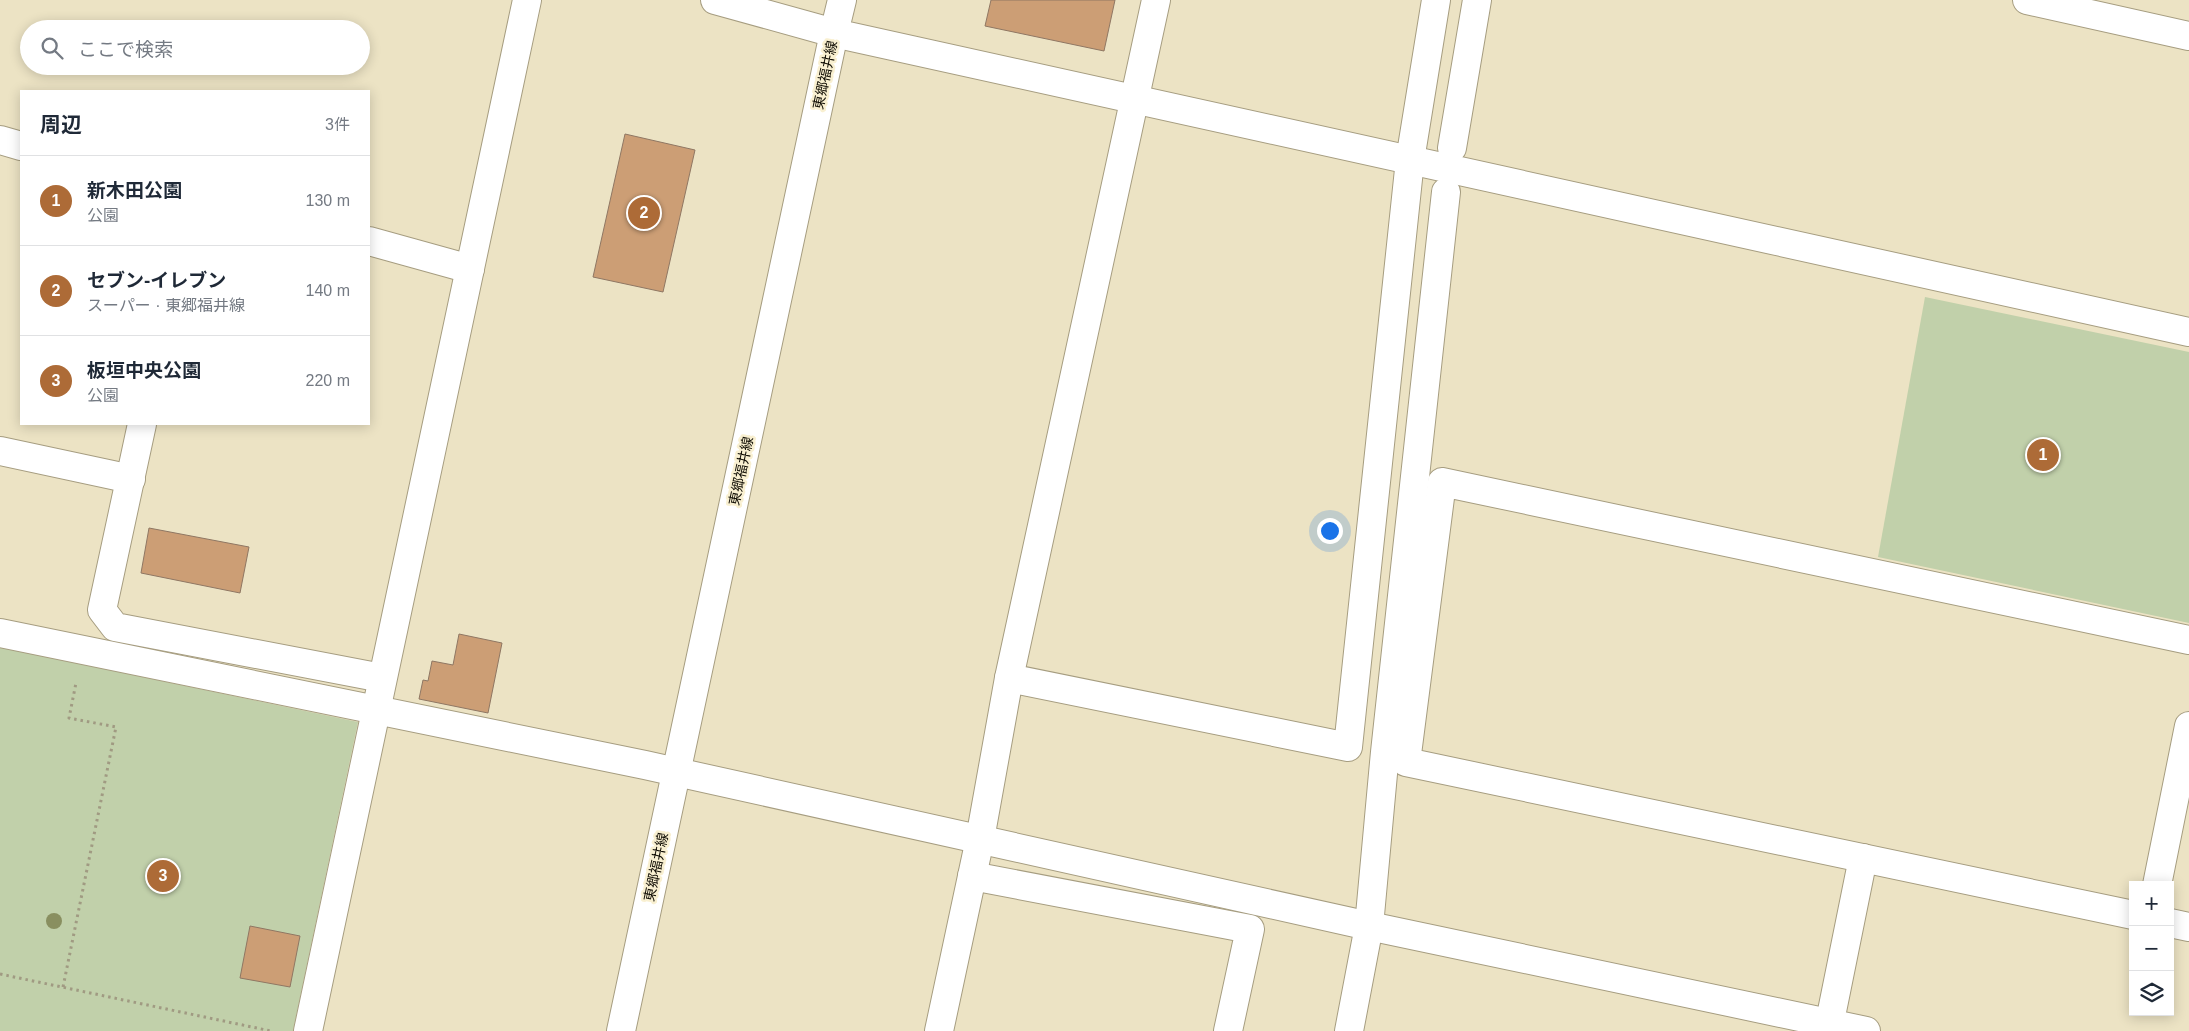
<!DOCTYPE html>
<html lang="ja">
<meta charset="utf-8">
<style>
:root{--surface:#fff;--page:#f2f2f3;--text:#1f2937;--muted:#747a83;--line:#e0e1e3;--accent:#ad6b37}
body{margin:0;font-family:Arial,"Noto Sans JP",sans-serif;background:var(--page);color:var(--text)}
.controls{position:absolute;right:15px;bottom:15px;display:grid;overflow:hidden;border-radius:0px;box-shadow:0 2px 12px #0003}
.controls button{width:45px;height:45px;display:grid;place-items:center;padding:0;border:0;border-bottom:1px solid var(--line);background:var(--surface);color:var(--text);font:25px sans-serif}
.you{position:absolute;left:1329px;top:530px;width:18px;height:18px;margin:-12px;border:4px solid #fff;border-radius:50%;background:#1a73e8;box-shadow:0 0 0 8px #1a73e833}
.badge{display:grid;place-items:center;width:32px;height:32px;border-radius:50%;background:var(--accent);color:#fff;font-size:16px;font-weight:700}
.pin{position:absolute;translate:-50% -50%;border:2px solid #fff;box-shadow:0 1px 5px #0006}
.list{margin:0;padding:0;list-style:none}
h2{display:flex;justify-content:space-between;align-items:center;height:65px;margin:0;padding:0 20px;font-size:21px}
h2 small{font-size:16px;font-weight:400;color:var(--muted)}
.list li{display:grid;grid-template-columns:32px 1fr auto;gap:15px;align-items:center;box-sizing:border-box;height:90px;padding:0 20px;border-top:1px solid var(--line)}
.list b{display:block;font-size:19px;white-space:nowrap}
.list p{margin:0;font-size:16px;white-space:nowrap;color:var(--muted)}
.list em{font-size:16px;font-style:normal;color:var(--muted)}
.icon{flex:none;width:28px;height:28px;fill:none;stroke:currentColor;stroke-width:2;stroke-linecap:round;stroke-linejoin:round}
.map{position:relative;flex:none;width:2189px;height:1031px;overflow:hidden}
.search{position:absolute;background:var(--surface);box-shadow:0 2px 12px #0003;left:20px;top:20px;width:350px;height:55px;display:flex;align-items:center;gap:12px;box-sizing:border-box;padding:0 18px;border-radius:28px;color:var(--muted);font-size:19px}
.panel{position:absolute;background:var(--surface);box-shadow:0 2px 12px #0003;left:20px;top:90px;width:350px;height:335px;border-radius:0px}
.map>svg:first-child{display:block}
.green{fill:#c1d0aa}
.building{fill:#cc9e75;stroke:#8f7763}
.lines{fill:none;stroke-linecap:round;stroke-linejoin:round}
.minor-casing{stroke:#a69d80;stroke-width:30}
.major-casing{stroke:#a69d80;stroke-width:30}
.path{stroke:#a09a82;stroke-width:3;stroke-dasharray:2.5 4;stroke-linecap:butt}
.minor{stroke:#fff;stroke-width:28}
.major{stroke:#fff;stroke-width:28}
.tree{fill:#898f60}
.labels{text-anchor:middle;dominant-baseline:central;stroke-width:5;stroke-linejoin:round;paint-order:stroke}
.street-label{font-size:14px;fill:#100d04;stroke:#f9f0d1}
</style>
<div class="map">
<svg width="2189" height="1031" viewBox="0 0 2189 1031">
<rect width="100%" height="100%" fill="#ece3c4"/>
<!-- green -->
<g class="green">
<path d="M1925,297l264,55v271l-311,-66z"/>
<path d="M0,647l358,75 -65,309h-293z"/>
</g>
<!-- building -->
<g class="building">
<path d="M991,0h124l-11,51 -119,-25z"/>
<path d="M625,134l70,16 -32,142 -70,-15z"/>
<path d="M149,528l100,19 -9,46 -99,-20z"/>
<path d="M459,634l43,9 -14,70 -69,-14 4,-19 5,1 4,-20 21,4z"/>
<path d="M250,926l50,10 -10,51 -50,-9z"/>
</g>
<g class="lines">
<defs>
<g id="minor">
<path d="M842,0l-8,33 1355,299"/>
<path d="M2027,0l162,36"/>
<path d="M0,140l21,6"/>
<path d="M1452,148l25,-148"/>
<path d="M369,241l101,28"/>
<path d="M142,424l-40,186 13,17 267,51"/>
<path d="M0,451l131,28"/>
<path d="M0,633l645,132 724,161 497,105"/>
<path d="M1009,678l339,69 62,-587 26,-160"/>
<path d="M972,876l278,53 -22,102"/>
<path d="M2157,885l32,-159"/>
<path d="M2133,915l-727,-153 36,-280 747,158"/>
<path d="M2170,923l19,4"/>
<path d="M308,1031l219,-1031"/>
<path d="M939,1031l41,-192 29,-161 147,-678"/>
<path d="M1349,1031l20,-105 16,-174 61,-560"/>
<path d="M1828,1031l35,-173"/>
</g>
<path id="major" d="M621,1031l213,-998 -119,-33"/>
</defs>
<!-- minor casing -->
<use href="#minor" class="minor-casing"/>
<!-- major casing -->
<use href="#major" class="major-casing"/>
<!-- path -->
<g class="path">
<path d="M0,974l271,57"/>
<path d="M63,987l53,-260 -47,-9 7,-35"/>
</g>
<!-- minor -->
<use href="#minor" class="minor"/>
<!-- major -->
<use href="#major" class="major"/>
</g>
<!-- trees -->
<circle class="tree" cx="54" cy="921" r="8"/>
<g class="labels">
<!-- street labels -->
<g class="street-label">
<text transform="translate(825 75) rotate(-78)">東郷福井線</text>
<text transform="translate(741 471) rotate(-78)">東郷福井線</text>
<text transform="translate(656 867) rotate(-78)">東郷福井線</text>
</g>
</g>
</svg>
<div class="controls">
<button>+</button>
<button>−</button>
<button><svg class="icon" aria-label="layers" viewBox="0 0 24 24"><path d="M12 4l9 5-9 5-9-5zM3 14l9 5 9-5"/></svg></button>
</div>
<div class="you"></div>
<div class="pin badge" style="left:2043px;top:455px">1</div>
<div class="pin badge" style="left:644px;top:213px">2</div>
<div class="pin badge" style="left:163px;top:876px">3</div>
<div class="search"><svg class="icon" aria-label="search" viewBox="0 0 24 24"><circle cx="10" cy="10" r="6"/><path d="M15 15l6 6"/></svg>ここで検索</div>
<section class="panel">
<h2>周辺<small>3件</small></h2>
<ul class="list">
<li><span class="badge">1</span><div><b>新木田公園</b><p>公園</p></div><em>130 m</em></li>
<li><span class="badge">2</span><div><b>セブン-イレブン</b><p>スーパー · 東郷福井線</p></div><em>140 m</em></li>
<li><span class="badge">3</span><div><b>板垣中央公園</b><p>公園</p></div><em>220 m</em></li>
</ul>
</section>
</div>
